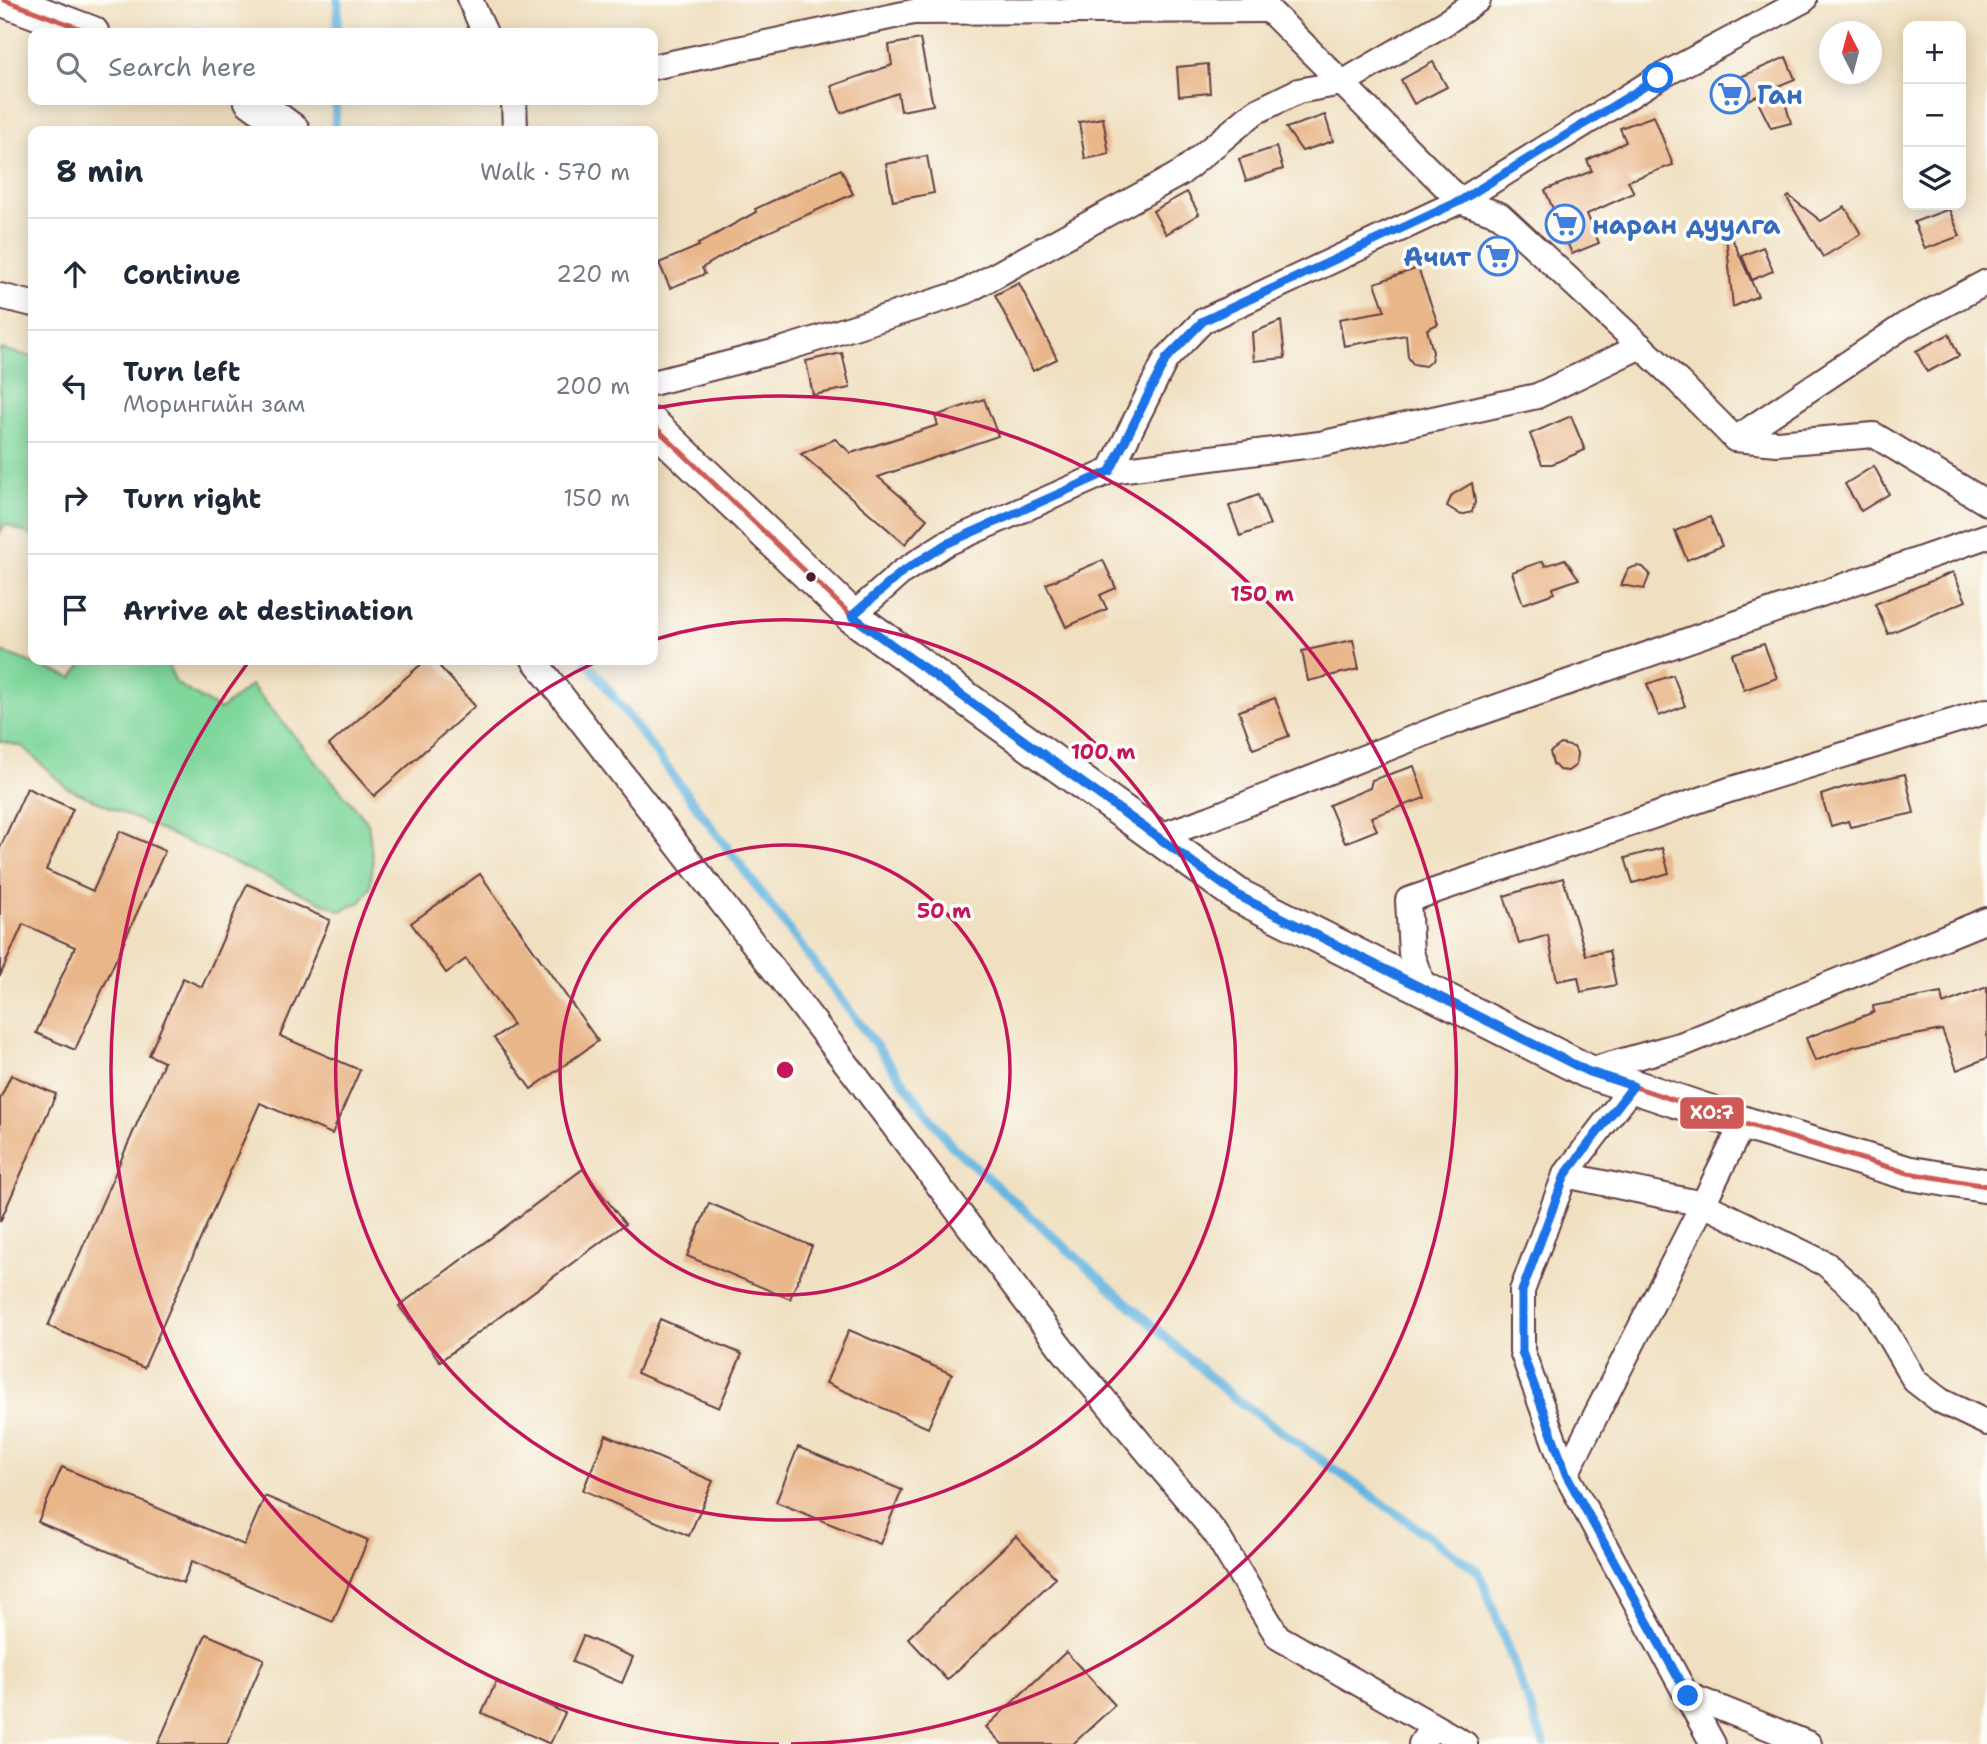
<!DOCTYPE html>
<meta charset="utf-8">
<style>
:root{--surface:#fff;--page:#f2f2f3;--text:#1f2937;--muted:#747a83;--line:#e0e1e3}
body{margin:0;font-family:"Shantell Sans",sans-serif;background:var(--page);color:var(--text)}
.controls{position:absolute;right:21px;top:21px;display:grid;overflow:hidden;border-radius:14px;box-shadow:0 4px 18px #0003}
.controls button{width:63px;height:63px;display:grid;place-items:center;padding:0;border:0;border-bottom:2px solid var(--line);background:var(--surface);color:var(--text);font:35px sans-serif}
.compass{position:absolute;left:1819px;top:21px;width:63px;height:63px;border-radius:50%;background:var(--surface);box-shadow:0 4px 18px #0003;rotate:354deg}
.stop{position:absolute;width:21px;height:21px;margin:-16px;border:5px solid #1a73e8;border-radius:50%;background:#fff}
.stop.end{background:#1a73e8;border-color:#fff;box-shadow:0 2px 7px #0008}
.list{margin:0;padding:0;list-style:none}
h2{display:flex;justify-content:space-between;align-items:center;height:91px;margin:0;padding:0 28px;font-size:30px}
h2 small{font-size:23px;font-weight:400;color:var(--muted)}
.list li{display:grid;grid-template-columns:46px 1fr auto;gap:21px;align-items:center;box-sizing:border-box;height:112px;padding:0 28px;border-top:2px solid var(--line)}
.list b{display:block;font-size:26px;white-space:nowrap}
.list p{margin:0;font-size:23px;white-space:nowrap;color:var(--muted)}
.list em{font-size:23px;font-style:normal;color:var(--muted)}
.icon{flex:none;width:38px;height:38px;fill:none;stroke:currentColor;stroke-width:2;stroke-linecap:round;stroke-linejoin:round}
.map{position:relative;flex:none;width:1987px;height:1744px;overflow:hidden}
.search{position:absolute;background:var(--surface);box-shadow:0 4px 18px #0003;left:28px;top:28px;width:630px;height:77px;display:flex;align-items:center;gap:18px;box-sizing:border-box;padding:0 24px;border-radius:14px;color:var(--muted);font-size:26px}
.panel{position:absolute;background:var(--surface);box-shadow:0 4px 18px #0003;left:28px;top:126px;width:630px;height:539px;border-radius:14px}
.map>svg:first-child{display:block}
.green{fill:#7fd79b;stroke:#647b63;stroke-width:2}
.lines{fill:none;stroke-linecap:round;stroke-linejoin:round}
.stream{stroke:#65b5e0;stroke-width:9}
.building{fill:#e9b689}
.minor-casing{stroke:#633c42;stroke-width:28}
.secondary-casing{stroke:#633c42;stroke-width:37}
.minor{stroke:#fff;stroke-width:24}
.secondary{stroke:#fff;stroke-width:33}
.bus-1-casing{stroke:#fdfcf7;stroke-width:10}
.bus-1{stroke:#cd5a57;stroke-width:5}
.route{stroke:#1a73e8;stroke-width:9}
.ring{fill:none;stroke:#c2185b;stroke-width:3.5}
.bus-dot{fill:#4a1f2b;stroke:#fdfcf7;stroke-width:2.5}
.labels{text-anchor:middle;dominant-baseline:central;stroke-width:7;stroke-linejoin:round;paint-order:stroke}
.shop-label{font-size:26px;font-weight:bold;fill:#366cbe;stroke:#fdfcf7;text-anchor:start}
.centre{fill:#c2185b;stroke:#fdfcf7;stroke-width:3.5}
.ring-label{font-size:21px;text-anchor:middle;font-weight:bold;fill:#c2185b;stroke:#fdfcf7;stroke-width:7;stroke-linejoin:round;paint-order:stroke}
.line-badge{stroke:#fdfcf7;stroke-width:2.5}
.badge-label{font-size:19px;text-anchor:middle;font-weight:bold;fill:#fff}
</style>
<div class="map">
<svg width="1987" height="1744" viewBox="0 0 1987 1744">
<rect width="100%" height="100%" fill="#fdfcf7"/>
<filter id="ink" filterUnits="userSpaceOnUse"><feTurbulence type="fractalNoise" baseFrequency=".0143" numOctaves="2"/><feDisplacementMap in="SourceGraphic" scale="14" xChannelSelector="R" yChannelSelector="G"/><feConvolveMatrix kernelMatrix="1 2 1 2 8 2 1 2 1" color-interpolation-filters="sRGB"/></filter>
<filter id="wash" filterUnits="userSpaceOnUse"><feTurbulence type="fractalNoise" baseFrequency=".00686" numOctaves="4" result="noise"/><feDisplacementMap in="SourceGraphic" scale="28" xChannelSelector="R" yChannelSelector="G"/><feGaussianBlur stdDeviation="1.57" result="paint"/><feColorMatrix in="noise" values="0 0 0 0 0 0 0 0 0 0 0 0 0 0 0 0 0 1.4 0 .05"/><feComposite in="paint" operator="in"/></filter>
<g filter="url(#wash)">
<rect width="100%" height="100%" fill="#f0e0c1"/>
<!-- green -->
<g class="green">
<path d="M0,349l33,8v179l-28,-12 -5,9z"/>
<path d="M2,652l71,26 11,-18h82l10,23 44,27 31,-25 117,138 5,40 -3,25 -9,14 -20,9 -274,-123 -44,-41 -23,-6v-78z"/>
</g>
<g class="lines">
<!-- stream -->
<g class="stream">
<path d="M337,33l1,-33"/>
<path d="M335,128l1,-28"/>
<path d="M586,660l365,485 279,250 249,177 65,172"/>
</g>
</g>
<g id="blocks">
<!-- building -->
<g class="building">
<path d="M920,39l13,66 -32,6 -3,-18 -57,20 -10,-27 61,-21 -3,-20z"/>
<path d="M1786,57l9,22 -15,6 11,38 -20,5 -12,-24 9,-13 -36,16 -12,-21z"/>
<path d="M1433,62l14,25 -33,17 -13,-24z"/>
<path d="M1208,64l2,29 -31,3 -2,-29z"/>
<path d="M1325,115l8,26 -31,10 -16,-23z"/>
<path d="M1654,116l19,49 -45,16 6,12 -47,21 12,29 -27,11 -27,-64 47,-19 -5,-11 39,-18 -6,-14z"/>
<path d="M1103,118l6,36 -24,5 -6,-37z"/>
<path d="M1276,147l7,22 -37,12 -7,-22z"/>
<path d="M927,156l7,37 -41,8 -7,-37z"/>
<path d="M841,169l12,25 -109,49 -42,25 3,6 -35,14 -11,-25 40,-17 -1,-2 58,-32 -1,-3z"/>
<path d="M1187,192l12,22 -33,20 -13,-23z"/>
<path d="M1789,196l32,25 24,-14 16,27 -38,23 -36,-59z"/>
<path d="M1949,209l11,27 -35,13 -11,-27z"/>
<path d="M1730,234l28,62 -25,11 -7,-72z"/>
<path d="M1763,247l10,24 -21,9 -10,-24z"/>
<path d="M1418,268l20,56 -11,5 6,23 -2,9 -6,5 -12,-2 -5,-7 -2,-22 -62,11 -5,-27 46,-8 -10,-28z"/>
<path d="M1019,283l38,76 -24,12 -38,-76z"/>
<path d="M1281,321l4,37 -31,3 -2,-28z"/>
<path d="M1949,334l10,22 -32,16 -11,-21z"/>
<path d="M842,353l8,35 -37,7 -7,-34z"/>
<path d="M984,399l14,37 -120,41 49,42 -22,25 -104,-90 34,-15 16,14 87,-28 -3,-9z"/>
<path d="M1571,416l14,34 -33,14h-10l-12,-30z"/>
<path d="M1874,466l15,28 -28,17 -16,-27z"/>
<path d="M1472,483l3,19 -3,10 -11,3 -14,-9 5,-11z"/>
<path d="M1258,495l12,30 -30,11 -11,-30z"/>
<path d="M1710,517l12,29 -35,14 -12,-29z"/>
<path d="M1565,559l14,20 -26,9 1,5 -31,11 -11,-32 31,-11 2,5z"/>
<path d="M1103,560l13,28 -16,7 7,14 -41,18 -20,-43z"/>
<path d="M1637,566l6,1 7,7 -6,15 -23,-4 7,-16z"/>
<path d="M1953,572l13,29 -78,33 -13,-30z"/>
<path d="M1353,640l6,29 -51,12 -6,-30z"/>
<path d="M1764,644l13,34 -33,12 -12,-36z"/>
<path d="M426,660h8l41,46 -101,90 -45,-51z"/>
<path d="M1673,675l12,31 -26,10 -12,-32z"/>
<path d="M1275,698l14,38 -36,13 -14,-38z"/>
<path d="M1561,744l13,3 3,6 -1,12 -8,6 -9,-1 -6,-6 -3,-12z"/>
<path d="M1414,766l11,32 -54,19 6,13 -32,13 -16,-38 41,-17 2,-8z"/>
<path d="M1905,774l9,39 -64,14 -2,-6 -17,5 -10,-31 24,-8z"/>
<path d="M27,788l46,21 -27,61 47,21 27,-60 45,20 -90,199 -39,-17 39,-86 -52,-23 -23,52v-128z"/>
<path d="M1662,848l7,25 -36,10 -8,-25z"/>
<path d="M480,874l118,167 -67,48 -37,-51 19,-13 -47,-66 -20,14 -35,-50z"/>
<path d="M1563,878l23,77 23,-4 7,34 -35,7 -3,-15 -21,4 -9,-46 -29,9 -15,-48z"/>
<path d="M247,884l83,36 -50,116 80,34 -28,64 -72,-31 -116,265 -96,-42 116,-264 -15,-7 34,-77 19,9z"/>
<path d="M1987,987v71l-30,12 -15,-40 -86,16 -41,15 -9,-23 68,-26 -1,-6 68,-13 2,11z"/>
<path d="M11,1075l45,19 -56,128v-123z"/>
<path d="M583,1169l42,55 -185,137 -41,-55z"/>
<path d="M709,1203l103,43 -22,53 -103,-43z"/>
<path d="M660,1319l82,35 -23,54 -82,-35z"/>
<path d="M849,1330l103,44 -24,54 -102,-45z"/>
<path d="M606,1435l107,46 -24,55 -106,-46z"/>
<path d="M798,1447l104,43 -22,54 -104,-42z"/>
<path d="M62,1467l182,78 21,-49 103,44 -35,82 -141,-61 -9,22 -145,-61z"/>
<path d="M1016,1536l40,42 -109,102 -39,-42z"/>
<path d="M206,1634l58,25 -37,85h-69z"/>
<path d="M583,1636l50,21 -11,26 -50,-21z"/>
<path d="M1066,1652l49,53 -42,39h-71l-16,-17z"/>
<path d="M496,1682l69,31 -15,31 -68,-31z"/>
</g>
</g>
</g>
<g filter="url(#ink)">
<use href="#blocks" fill-opacity="0" stroke="#633c42" stroke-width="2"/>
<g class="lines">
<defs>
<g id="minor">
<path d="M470,0l15,33"/>
<path d="M1263,0l6,10 191,191 198,-123 146,-78"/>
<path d="M653,67l260,-55 356,-2"/>
<path d="M514,100l1,31"/>
<path d="M0,296l33,8"/>
<path d="M653,383l128,-33 184,-58 216,-119 74,-61 43,-21 44,-8 103,-60 33,-23"/>
<path d="M1735,439l170,-114 82,-43"/>
<path d="M1110,471l210,-27 217,-48 104,-50"/>
<path d="M852,616l50,-44 43,-28 165,-73 56,-112 37,-38 257,-120 40,14 179,167 56,57 42,4 97,-8 113,68"/>
<path d="M534,660l322,416 205,272 155,186 62,103 187,107"/>
<path d="M1157,837l54,-19 243,-96 533,-186"/>
<path d="M1424,988l-13,-35 -3,-53 321,-110 258,-79"/>
<path d="M1587,1071l96,-27 304,-124"/>
<path d="M1633,1086l-68,89 -43,116v60l44,123 147,270"/>
<path d="M1565,1175l138,29 40,-81"/>
<path d="M1566,1474l137,-270 123,60 43,39 46,78 26,20 46,22"/>
<path d="M1688,1695l121,49"/>
<path d="M1421,1744l12,-18"/>
</g>
<g id="secondary">
<path d="M4,0l88,33"/>
<path d="M251,100l42,31"/>
<path d="M653,425l199,191 387,280 348,175 156,52 165,50 79,13"/>
</g>
</defs>
<!-- minor casing -->
<use href="#minor" class="minor-casing"/>
<!-- secondary casing -->
<use href="#secondary" class="secondary-casing"/>
<!-- minor -->
<use href="#minor" class="minor"/>
<!-- secondary -->
<use href="#secondary" class="secondary"/>
<defs>
<g id="bus-1">
<path d="M4,0l88,33"/>
<path d="M653,425l199,191 387,280 348,175 156,52 165,50 79,13"/>
</g>
</defs>
<!-- bus-1 casing -->
<use href="#bus-1" class="bus-1-casing"/>
<!-- bus-1 -->
<use href="#bus-1" class="bus-1"/>
</g>
</g>
<g class="lines" filter="url(#ink)">
<!-- route -->
<path class="route" d="M1658,78l-198,123 -257,120 -37,38 -56,112 -164,73 -44,28 -50,44 387,280 348,175 46,15 -68,89 -43,116v61l44,122 122,222"/>
</g>
<!-- distance rings -->
<g class="ring">
<circle cx="785" cy="1070" r="225"/>
<path d="M653 640A450 450 0 1 1 598 661"/>
<path d="M779 1744A674 674 0 0 1 247 664M656 408A674 674 0 1 1 791 1744"/>
</g>
<!-- icons -->
<defs>
<symbol id="supermarket-ring" viewBox="-11 -11 22 22"><circle r="9.5" fill="#fdfcf7" stroke="#3f7fe0" stroke-width="1.5"/><path d="M-6-5.5h2.5l.6 2H6L4.5 2H-2.5L-4.4-4H-6ZM-1.5 3.2a1.3 1.3 0 1 0 .1 0ZM3 3.2a1.3 1.3 0 1 0 .1 0Z" fill="#3f7fe0"/></symbol>
</defs>
<g fill-rule="evenodd">
<use href="#supermarket-ring" x="1708" y="72" width="44" height="44"/>
<use href="#supermarket-ring" x="1543" y="202" width="44" height="44"/>
<use href="#supermarket-ring" x="1476" y="234" width="44" height="44"/>
</g>
<!-- markers -->
<circle class="bus-dot" cx="811" cy="577" r="6"/>
<g class="labels">
<!-- shop labels -->
<g class="shop-label">
<text x="1757" y="94">Ган</text>
<text x="1592" y="224">наран дуулга</text>
<text x="1471" y="256" text-anchor="end">Ачит</text>
</g>
</g>
<circle cx="785" cy="1070" r="10" class="centre"/>
<g class="ring-label">
<text x="1262" y="601">150 m</text>
<text x="1103" y="759">100 m</text>
<text x="944" y="918">50 m</text>
</g>
<rect class="line-badge" x="1679" y="1096" width="66" height="34" rx="7" fill="#cd5a57"/>
<g class="badge-label">
<text x="1712" y="1119">ХО:7</text>
</g>
</svg>
<div class="controls">
<button>+</button>
<button>−</button>
<button><svg class="icon" aria-label="layers" viewBox="0 0 24 24"><path d="M12 4l9 5-9 5-9-5zM3 14l9 5 9-5"/></svg></button>
</div>
<svg class="compass" viewBox="-18 -18 36 36"><path d="M0-13l5 13h-10z" fill="#e53935"/><path d="M0 13l5-13h-10z" fill="#747a83"/></svg>
<div class="stop" style="left:1658px;top:78px"></div>
<div class="stop end" style="left:1688px;top:1696px"></div>
<div class="search"><svg class="icon" aria-label="search" viewBox="0 0 24 24"><circle cx="10" cy="10" r="6"/><path d="M15 15l6 6"/></svg>Search here</div>
<section class="panel">
<h2>8 min<small>Walk · 570 m</small></h2>
<ul class="list">
<li><svg class="icon" aria-label="ahead" viewBox="0 0 24 24"><path d="M12 20V5M6 11l6-6 6 6"/></svg><div><b>Continue</b></div><em>220 m</em></li>
<li><svg class="icon" aria-label="left" viewBox="0 0 24 24"><path d="M17 20v-9H6M10 6l-5 5 5 5"/></svg><div><b>Turn left</b><p>Морингийн зам</p></div><em>200 m</em></li>
<li><svg class="icon" aria-label="right" viewBox="0 0 24 24"><path d="M7 20v-9h11M14 6l5 5-5 5"/></svg><div><b>Turn right</b></div><em>150 m</em></li>
<li><svg class="icon" aria-label="arrive" viewBox="0 0 24 24"><path d="M6 21V4h12l-3 4 3 4H6"/></svg><div><b>Arrive at destination</b></div></li>
</ul>
</section>
</div>
